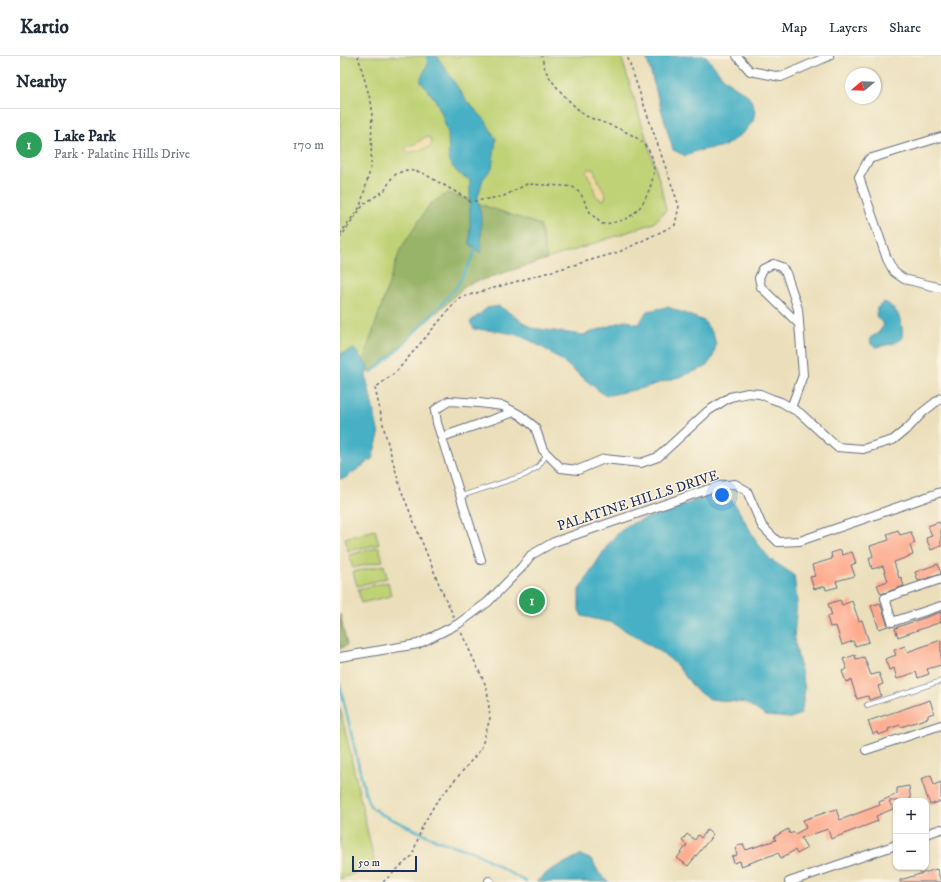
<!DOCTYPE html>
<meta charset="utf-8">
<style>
:root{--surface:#fff;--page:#f2f2f3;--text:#1f2937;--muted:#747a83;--line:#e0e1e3;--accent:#d93025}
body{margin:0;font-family:"IM FELL DW Pica",serif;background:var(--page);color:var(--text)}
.controls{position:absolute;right:12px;bottom:12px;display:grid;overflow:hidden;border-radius:8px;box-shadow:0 1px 3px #0004}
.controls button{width:36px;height:36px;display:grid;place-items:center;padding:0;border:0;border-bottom:1px solid var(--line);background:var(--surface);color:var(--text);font:20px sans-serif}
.compass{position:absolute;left:505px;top:12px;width:36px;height:36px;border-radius:50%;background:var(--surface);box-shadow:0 1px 3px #0004;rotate:251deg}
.scale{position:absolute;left:12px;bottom:10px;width:65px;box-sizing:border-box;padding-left:4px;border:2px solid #1b2f5e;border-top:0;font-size:11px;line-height:14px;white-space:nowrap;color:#1b2f5e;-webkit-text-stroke:3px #fcf5e5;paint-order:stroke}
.you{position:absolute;left:382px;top:439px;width:14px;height:14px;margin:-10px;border:3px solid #fff;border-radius:50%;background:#1a73e8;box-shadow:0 0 0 6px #1a73e833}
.badge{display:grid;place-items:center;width:26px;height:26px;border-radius:50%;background:var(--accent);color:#fff;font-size:13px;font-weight:700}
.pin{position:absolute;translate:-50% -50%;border:2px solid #fff;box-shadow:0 1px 4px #0006}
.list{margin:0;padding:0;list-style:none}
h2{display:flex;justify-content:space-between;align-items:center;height:52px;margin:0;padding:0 16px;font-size:17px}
h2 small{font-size:13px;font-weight:400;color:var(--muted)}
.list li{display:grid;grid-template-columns:26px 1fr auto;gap:12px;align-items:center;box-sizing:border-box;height:72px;padding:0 16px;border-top:1px solid var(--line)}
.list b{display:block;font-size:15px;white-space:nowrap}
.list p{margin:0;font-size:13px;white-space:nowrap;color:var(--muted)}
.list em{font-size:13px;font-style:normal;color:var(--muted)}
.map{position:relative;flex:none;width:601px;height:826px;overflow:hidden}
header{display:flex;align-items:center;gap:24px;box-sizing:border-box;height:56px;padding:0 20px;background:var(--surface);border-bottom:1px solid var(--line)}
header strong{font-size:19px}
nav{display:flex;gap:22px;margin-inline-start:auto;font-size:14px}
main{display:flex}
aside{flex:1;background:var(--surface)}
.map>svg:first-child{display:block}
.green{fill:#c0d276;stroke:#6e806a}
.forest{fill:#98b467;stroke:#5a7262}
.sand{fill:#eeda9e;stroke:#84847e}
.water{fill:#46b0c5;stroke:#307092}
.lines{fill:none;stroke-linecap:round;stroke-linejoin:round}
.stream{stroke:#46b0c5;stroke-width:2.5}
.building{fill:#fdaa8e}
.service-casing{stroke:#646d7f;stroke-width:5.5}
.minor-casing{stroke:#646d7f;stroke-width:10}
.path{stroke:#646d7f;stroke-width:1.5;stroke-dasharray:3 3;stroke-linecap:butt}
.service{stroke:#fff;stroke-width:4}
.minor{stroke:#fff;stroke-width:8}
.labels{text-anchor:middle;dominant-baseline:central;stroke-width:3;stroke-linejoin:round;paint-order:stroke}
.street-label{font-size:14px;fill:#1b2f5e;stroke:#fcf5e5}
</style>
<header>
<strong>Kartio</strong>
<nav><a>Map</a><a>Layers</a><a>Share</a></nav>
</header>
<main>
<aside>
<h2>Nearby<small></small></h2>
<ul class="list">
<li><span class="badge" style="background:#2e9e5b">1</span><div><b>Lake Park</b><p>Park · Palatine Hills Drive</p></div><em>170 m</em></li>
</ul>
</aside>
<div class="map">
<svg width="601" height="826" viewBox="0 0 601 826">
<rect width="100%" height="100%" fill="#fcf5e5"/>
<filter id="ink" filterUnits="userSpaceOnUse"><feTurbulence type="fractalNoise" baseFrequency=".025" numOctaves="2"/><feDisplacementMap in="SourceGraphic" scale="8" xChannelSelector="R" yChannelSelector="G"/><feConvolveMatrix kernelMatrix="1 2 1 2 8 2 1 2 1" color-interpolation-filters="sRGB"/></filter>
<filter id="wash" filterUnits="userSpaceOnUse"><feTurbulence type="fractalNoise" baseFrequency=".012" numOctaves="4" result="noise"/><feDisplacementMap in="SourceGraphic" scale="16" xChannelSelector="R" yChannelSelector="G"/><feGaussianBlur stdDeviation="0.9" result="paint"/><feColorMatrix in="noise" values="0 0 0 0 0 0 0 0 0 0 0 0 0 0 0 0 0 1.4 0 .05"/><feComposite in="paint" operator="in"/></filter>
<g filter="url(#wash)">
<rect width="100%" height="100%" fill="#ebdfbb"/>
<!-- green -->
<g class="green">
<path d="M0,0h281l40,130 5,24 -12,13 -79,27 -119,38 -63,67 -23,18 -8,-9 -22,-9z"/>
<path d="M35,474l4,14 -31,7 -3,-13z"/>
<path d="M39,491l4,14 -30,7 -4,-13z"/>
<path d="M44,509l3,13 -30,8 -4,-14z"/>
<path d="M48,526l3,14 -30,7 -3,-14z"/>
<path d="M0,651l35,158 -35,14z"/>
</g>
<!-- forest -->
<g class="forest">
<path d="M108,137l92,32 7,34 -79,25 -98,89 -8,-9 38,-114 30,-46z"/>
<path d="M0,558l7,31 -7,4z"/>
</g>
<!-- sand -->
<g class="sand">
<path d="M85,81h4c4,4 3,6 1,10l-21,6 -4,-4 2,-3 8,-2z"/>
<path d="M248,113h5c3,4 3,8 5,12 3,5 6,8 8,15l-2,4c-11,-1 -9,-11 -13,-20 -2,-3 -4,-4 -5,-8z"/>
</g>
<!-- water -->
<g class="water">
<path d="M86,0h11l29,44 19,20 11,19 -4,29 -9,11 -5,18 3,20v36l-11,-9v-64l-12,-7 -9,-11 -1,-29 -6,-19 -7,-15 -14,-17v-4l8,-16z"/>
<path d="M306,0h60l19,24 20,13 6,7 4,11 -2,10 -8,10 -20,15 -29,5 -10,5 -13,-6z"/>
<path d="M544,246c15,6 20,23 18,37l-7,4 -19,4 -5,-3 -1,-6 8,-5 6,-8 -8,-9 1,-8z"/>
<path d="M159,250l33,22 51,7 44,-15 7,4h5l8,-13 21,-4 36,14 9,13 3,10 -3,13 -7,10 -21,8 -42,13 -33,7 -7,-1c-27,-21 -56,-50 -90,-60 -12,-3 -27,-4 -39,-5l-4,-7 17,-14z"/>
<path d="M14,293l14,17 -2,11 13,58 -7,24 -27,19 -5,1v-125z"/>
<path d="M383,435l13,15 22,38 12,15 24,16 3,26 -3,37 11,51 -4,25 -11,4 -24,-2 -20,-13 -36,-4 -14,-9 -22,-28 -15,-11 -46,-28 -31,-7 -3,-6v-20l28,-44 9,-11 12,-10z"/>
<path d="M240,799l12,5 7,13 10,9h-73l13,-11z"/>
</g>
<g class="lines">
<!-- stream -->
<g class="stream">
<path d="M86,0l3,6"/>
<path d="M30,317l23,-18 63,-67 17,-32 3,-9"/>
<path d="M0,629l25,108 5,13 9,7 60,28 36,11 51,30"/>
</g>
</g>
<g id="blocks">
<!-- building -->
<g class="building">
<path d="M599,466l2,5v19l-10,4 -5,-12 6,-2 -4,-10z"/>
<path d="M558,474l2,5 11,-3 4,11 -5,2 3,10 -19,7 5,16 2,-1 3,9 -23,8 -4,-9 11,-4 -5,-15 -11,3 -3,-11 4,-2 -3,-10 19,-6 -2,-6z"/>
<path d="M501,494l1,5 10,-3 4,11 -5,2 4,11 -19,5 2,6 -12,3 -1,-4 -11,3 -4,-12 5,-1 -3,-11 20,-6 -1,-6z"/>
<path d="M598,508l3,10 -23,7 -3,-9z"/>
<path d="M500,544l2,5 10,-4 7,20 3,-1 7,22 -14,4 -2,-5 -11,4 -6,-19 -6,1 -3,-10 5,-2 -4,-11z"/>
<path d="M540,547l8,23 -9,3 -8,-23z"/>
<path d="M601,556v10l-43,15 -3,-9z"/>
<path d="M601,584v25l-14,4 2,5 -11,4 -2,-6 -19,7 -3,-11 -5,2 -4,-11 11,-4 -2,-5 11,-4 2,6z"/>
<path d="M515,599l1,4 8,-2 7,18 8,-2 4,11 -5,2 3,10 -12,4 -1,-4 -11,3 -6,-19 -5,2 -4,-11 5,-2 -4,-10z"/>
<path d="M590,644l4,13 -6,2v3l-27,9 -1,-2 -12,4 1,2 -10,4 -1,-3 -5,2 -5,-13z"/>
<path d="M591,719l3,10 7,-3v19l-11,4 -9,-26z"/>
<path d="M569,730l2,15h-22l4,8 -17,7 2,5 -47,18 -3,-10 -27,9 6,10 -10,6 -2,-4 -14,8 -3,-5 -37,13 -1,-5 -6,2 -2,-6 5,-2 -2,-8 8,-3 3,6 30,-10 -2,-3 14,-8 2,5 4,-2 1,2 11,-6 -3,-8 33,-11 4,11 40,-15 -1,-3 18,-8v-6z"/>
<path d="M367,774l6,5 -25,31 -11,-8 10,-13 -5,-4 5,-7 8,6 3,-5 3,3z"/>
<path d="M597,813l4,13h-41v-2z"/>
</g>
</g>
</g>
<g filter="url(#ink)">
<use href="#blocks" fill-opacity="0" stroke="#646d7f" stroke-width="1"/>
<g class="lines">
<defs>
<g id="service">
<path d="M121,440l64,-21 13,-8 9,-13"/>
<path d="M527,649l74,-24"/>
</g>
<g id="minor">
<path d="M397,0l13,15 31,6 48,-21"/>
<path d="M601,81l-72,22 -10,18 28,82 7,13 10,7 37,9"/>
<path d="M451,352l12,-33 -5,-66 -12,-36 -5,-6 -8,-3 -10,5 -4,9 2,9 38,37"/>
<path d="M102,381l72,-25"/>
<path d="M141,504l-44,-137 -2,-13 6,-4 8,-5 30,2 24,3 17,9 15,12 8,23 18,18 17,2 26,-11 37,4 17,-6 50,-46 22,-14 18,-4 12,1 12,5 9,3 19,11 37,34 26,2 30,-9 15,-12 15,-16 18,-14"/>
<path d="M601,523l-56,19 7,24 49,-16"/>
<path d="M0,601l78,-13 40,-20 30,-22 33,-34 10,-13 23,-13 164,-56 17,-2 12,7 15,35 16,16 22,-1 141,-49"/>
<path d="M526,694l75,-25"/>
<path d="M586,778l15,-5"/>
<path d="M149,825l1,1"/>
<path d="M449,826l107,-37"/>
</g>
</defs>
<!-- service casing -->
<use href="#service" class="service-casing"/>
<!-- minor casing -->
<use href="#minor" class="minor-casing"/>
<!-- path -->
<g class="path">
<path d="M0,178l20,-27 11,-40 1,-61 -14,-50"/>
<path d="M0,182l24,-34 21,-14 6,-11 5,-5 10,-4 15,2 47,27 2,3 34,-6 23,-12 37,2 9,1 8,7 10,20 11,10c22,-2 34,-7 44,-27 14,-29 10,-51 -20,-65 -13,-7 -27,-10 -40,-16 -10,-7 -33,-31 -39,-43 -3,-5 -4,-11 -5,-17"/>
<path d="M114,561l-13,-28 -40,-99 -16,-57 -10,-45 21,-16 63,-74 160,-46 56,-27 4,-19 -52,-150"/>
<path d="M43,826l29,-26 10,-29 13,-23 46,-55 9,-31 -3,-30 -26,-56"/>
</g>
<!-- service -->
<use href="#service" class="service"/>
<!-- minor -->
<use href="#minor" class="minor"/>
</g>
</g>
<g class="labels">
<!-- street labels -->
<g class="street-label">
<text transform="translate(298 445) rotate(-18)">PALATINE HILLS DRIVE</text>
</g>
</g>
</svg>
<div class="controls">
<button>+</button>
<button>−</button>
</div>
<svg class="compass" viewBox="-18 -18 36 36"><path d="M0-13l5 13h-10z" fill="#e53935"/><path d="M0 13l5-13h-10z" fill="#747a83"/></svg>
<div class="scale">50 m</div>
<div class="you"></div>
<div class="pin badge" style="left:192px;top:545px;background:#2e9e5b">1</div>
</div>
</main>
